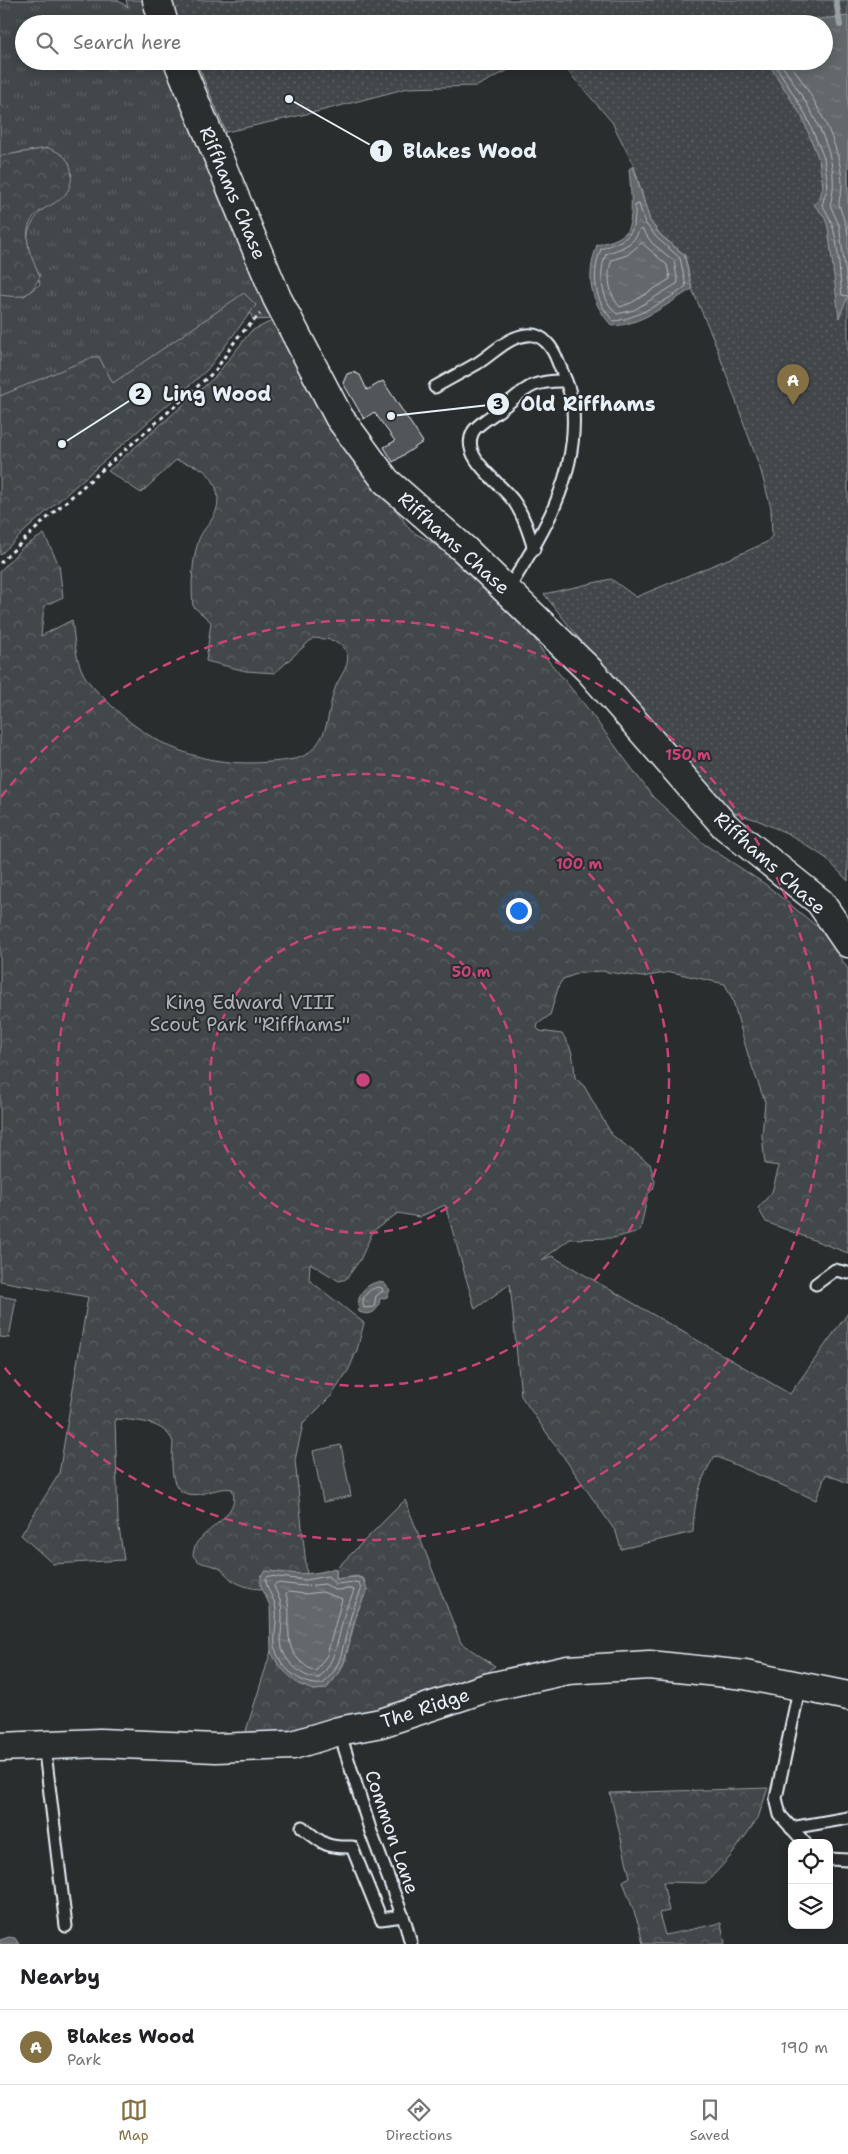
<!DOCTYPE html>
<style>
:root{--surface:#fff;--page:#f2f2f2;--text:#202124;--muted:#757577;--line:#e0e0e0;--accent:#847042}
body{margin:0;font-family:"Shantell Sans",sans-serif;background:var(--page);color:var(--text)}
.controls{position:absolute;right:15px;bottom:15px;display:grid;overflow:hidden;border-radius:10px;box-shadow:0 2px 12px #0003}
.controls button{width:45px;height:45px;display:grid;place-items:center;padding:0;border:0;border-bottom:1px solid var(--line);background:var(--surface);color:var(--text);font:25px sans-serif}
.you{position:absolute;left:518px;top:910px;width:18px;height:18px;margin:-12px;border:4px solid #fff;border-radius:50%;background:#1a73e8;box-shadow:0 0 0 8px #1a73e833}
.badge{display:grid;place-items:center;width:32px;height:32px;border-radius:50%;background:var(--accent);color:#fff;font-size:16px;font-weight:700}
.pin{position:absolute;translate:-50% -41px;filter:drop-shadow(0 1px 2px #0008)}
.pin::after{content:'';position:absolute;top:26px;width:18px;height:15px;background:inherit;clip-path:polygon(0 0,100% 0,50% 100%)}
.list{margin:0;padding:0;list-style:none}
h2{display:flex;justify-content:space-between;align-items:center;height:65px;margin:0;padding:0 20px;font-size:21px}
h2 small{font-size:16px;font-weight:400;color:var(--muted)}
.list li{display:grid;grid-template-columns:32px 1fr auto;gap:15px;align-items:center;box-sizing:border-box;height:75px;padding:0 20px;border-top:1px solid var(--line)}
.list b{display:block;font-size:19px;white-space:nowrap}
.list p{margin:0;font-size:16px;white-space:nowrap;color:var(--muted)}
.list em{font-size:16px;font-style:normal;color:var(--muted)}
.icon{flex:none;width:28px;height:28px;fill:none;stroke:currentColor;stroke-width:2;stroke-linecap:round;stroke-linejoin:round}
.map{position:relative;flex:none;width:848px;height:1944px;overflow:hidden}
.search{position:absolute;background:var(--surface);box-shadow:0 2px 12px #0003;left:15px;right:15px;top:15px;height:55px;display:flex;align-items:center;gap:12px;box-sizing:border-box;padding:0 18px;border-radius:28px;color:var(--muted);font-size:19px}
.sheet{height:140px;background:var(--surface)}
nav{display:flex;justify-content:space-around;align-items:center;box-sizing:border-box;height:70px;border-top:1px solid var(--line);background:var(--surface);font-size:14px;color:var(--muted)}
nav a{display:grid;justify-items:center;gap:2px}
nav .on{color:var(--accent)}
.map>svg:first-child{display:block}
.grass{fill:url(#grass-tufts);stroke:#959ca0}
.forest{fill:url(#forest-crowns);stroke:#959ca0}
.park{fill:url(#park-dots);stroke:#959ca0}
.garden{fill:#424648;stroke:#959ca0}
.water{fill:url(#water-ripples);stroke:#989fa3}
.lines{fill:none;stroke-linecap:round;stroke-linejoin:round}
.shore{stroke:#b3bac0;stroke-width:1}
.stream{stroke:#989fa3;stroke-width:6}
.building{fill:#535759;stroke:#e8f1f8}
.lane-casing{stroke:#e8f1f8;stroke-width:15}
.secondary-casing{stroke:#e8f1f8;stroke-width:31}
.path{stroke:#e8f1f8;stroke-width:3;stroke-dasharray:4 4;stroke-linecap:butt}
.lane{stroke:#2a2d2e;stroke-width:11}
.secondary{stroke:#2a2d2e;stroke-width:28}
.ring{fill:none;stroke:#ca437a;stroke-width:2.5;stroke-dasharray:9 6}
.labels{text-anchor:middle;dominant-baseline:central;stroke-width:4;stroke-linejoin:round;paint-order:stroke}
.street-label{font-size:19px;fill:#e8f1f8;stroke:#2a2d2e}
.park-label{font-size:19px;fill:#aeb5ba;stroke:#2a2d2e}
.centre{fill:#ca437a;stroke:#2a2d2e;stroke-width:2.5}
.ring-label{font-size:15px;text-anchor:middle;font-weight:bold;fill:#ca437a;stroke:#2a2d2e;stroke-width:4;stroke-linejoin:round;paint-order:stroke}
.leader{fill:none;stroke:#e8f1f8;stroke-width:2}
.callout-dot{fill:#e8f1f8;stroke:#2a2d2e;stroke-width:2}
.mark-label{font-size:15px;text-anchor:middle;font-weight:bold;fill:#111}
.callout-label{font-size:20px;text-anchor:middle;font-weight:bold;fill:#e8f1f8;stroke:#2a2d2e;stroke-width:4;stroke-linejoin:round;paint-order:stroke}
</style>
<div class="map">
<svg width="848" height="1944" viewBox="0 0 848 1944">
<defs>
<pattern id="grass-tufts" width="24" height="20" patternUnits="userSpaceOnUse" patternTransform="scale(1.25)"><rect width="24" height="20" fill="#424648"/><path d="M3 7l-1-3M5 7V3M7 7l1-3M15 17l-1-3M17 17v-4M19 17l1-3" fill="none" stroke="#5d6163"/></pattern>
<pattern id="forest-crowns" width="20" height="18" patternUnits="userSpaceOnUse" patternTransform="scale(1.25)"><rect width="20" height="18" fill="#424648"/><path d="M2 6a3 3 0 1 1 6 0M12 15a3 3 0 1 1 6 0" fill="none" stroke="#5d6163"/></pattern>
<pattern id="park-dots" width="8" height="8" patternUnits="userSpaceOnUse" patternTransform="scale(1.25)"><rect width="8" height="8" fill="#424648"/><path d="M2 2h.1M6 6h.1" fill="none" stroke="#5d6163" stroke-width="1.8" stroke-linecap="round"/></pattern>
<pattern id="water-ripples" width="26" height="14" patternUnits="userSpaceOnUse" patternTransform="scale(1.25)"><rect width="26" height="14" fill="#63686b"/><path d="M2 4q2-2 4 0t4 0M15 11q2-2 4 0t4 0" fill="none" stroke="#797e81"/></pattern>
</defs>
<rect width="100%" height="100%" fill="#2a2d2e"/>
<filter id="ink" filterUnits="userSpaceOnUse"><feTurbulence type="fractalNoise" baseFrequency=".02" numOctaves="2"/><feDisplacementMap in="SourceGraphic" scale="10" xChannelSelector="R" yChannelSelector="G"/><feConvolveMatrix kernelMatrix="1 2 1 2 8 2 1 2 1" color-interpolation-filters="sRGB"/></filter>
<g filter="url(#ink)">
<!-- grass -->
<path class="grass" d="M0,0h117l11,7 -2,-7h46l7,24h-155v37h172l30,71 -26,10 18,54 58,123 -23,1 -9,-26 -131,90 -113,12v-103l24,3 16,-12c-16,-48 -22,-51 16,-88l-8,-48 -48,8z"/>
<!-- forest -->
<g class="forest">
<path d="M48,148c5,2 11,4 14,7 13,9 12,30 2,41 -12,12 -31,12 -36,33 -3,17 5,32 12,47 -10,22 -18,22 -40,19v-139z"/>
<path d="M244,293l12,12 -49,65 -179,158 -28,27v-159l93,-39h6l14,26z"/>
<path d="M276,319l108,174 27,38 45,25 71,71 21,33 36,44 69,93 51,47 61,40 55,45 28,40v284l-82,-31 -8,-14 14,-16 7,-26 -14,-2 -3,-29 3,-33 -17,-47 -15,-54 -8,-17 -54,-12 -29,5 -41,-6 -22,2 -16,6 -4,6 -9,30 -12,9 -1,4 3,3 22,3c11,14 12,27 13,44l9,8 28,49 38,29 5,18 -2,7 -5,5 -8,37 -27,7 -43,1 -28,21 10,-4 238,138 58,-81v170l-22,-9 -10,26 -101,-44c-16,24 -21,47 -22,76l-72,17 -5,-17 -95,-136 -11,-112 -35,25 -30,-104 -26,12 -21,-4 -25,18 -13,29 -14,19 -7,2 -29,-18 -1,17 55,43 -7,27 -8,19 -17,26 -29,29 -8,36 12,115 -40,-4 -5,5 1,13c-10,0 -22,-3 -31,-9 -5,-4 -9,-10 -15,-13 -10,-4 -19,-2 -24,-12 1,-5 2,-12 6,-15 11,-13 43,-29 33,-51 -11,-2 -21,3 -31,5 -35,6 -29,-30 -28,-52 -8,-21 -39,-22 -58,-23l3,102 6,39 -71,4 -32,-29 38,-61 29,-177 -88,-16v-710l22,-23 22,-14 15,31 4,32 -19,9 -3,30 31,-16c3,21 3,44 16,61 5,7 12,13 18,19 45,47 99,68 164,62 11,-1 28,-2 37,-8 25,-19 19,-44 29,-68 4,-10 16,-23 10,-35 -5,-12 -22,-12 -33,-13l-38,35 -29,-2 -40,-10 5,-39 -18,-16c-2,-20 -1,-45 5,-64 3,-10 9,-15 14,-23 12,-17 5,-43 -14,-52 -7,-3 -15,-4 -22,-7l-35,33 -33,-22 108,-95 35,-45z"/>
<path d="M405,1500l56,143 34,23 -31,29 -123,34 -96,5 26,-83 42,39 13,-1 14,-17 5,-11 12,-48 10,-23 -3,-11 -7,-3 -21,3v-10z"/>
<path d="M768,1788l-10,30 -27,38 -25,27 -43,-1 6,29 -10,2 6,22 56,-12 4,21h-82l-4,-18 -16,-45 7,-4 -20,-84z"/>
</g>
<!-- park -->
<g class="park">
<path d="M172,0h676v881l-22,-23 -37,-24 -32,-14 -35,-11 -17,-11 -161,-204 67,-15 25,18 109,-45 22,-10 5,-6 -1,-28 -10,-37 -47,-131 -22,-51 -7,-34 -24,-20 -11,-14 -16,-55 -22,-44 -53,-61h265v-37h-645z"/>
<path d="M196,61h330l-49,25 -69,2 -84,22 -98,22z"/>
</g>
<!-- garden -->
<g class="garden">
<path d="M0,1296l16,3 -7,39 -9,-1z"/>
<path d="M341,1445l10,51 -28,6 -10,-51z"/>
</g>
<!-- water -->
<g class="water">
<path d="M848,16v280l-9,22 -11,-91 -4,-11 -10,-11 6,-7 3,-12 -4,-26 -17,-43 -35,-56h57v-37h-64l-1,-2h30z"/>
<path d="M633,166l17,55 11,15 23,19 8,34c-25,15 -51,36 -80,37 -23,-26 -26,-49 -15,-81 10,-3 22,-5 29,-13 9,-11 4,-49 3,-63z"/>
<path d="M377,1282l7,1 6,7 -3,7 -7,2c-2,12 -8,18 -21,13 -3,-16 4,-26 18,-30z"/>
<path d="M334,1568l2,1v10l21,-2 6,2 4,11 -11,24 -12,47 -5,12 -13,16 -13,1 -15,-6 -19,-18 -8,-14 -1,-46 -9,-20v-10l5,-5c24,2 45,6 68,-3z"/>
<path d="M9,1937l6,1 4,6h-19v-4z"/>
</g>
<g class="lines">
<!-- shore -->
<g class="shore">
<path d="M773,61l33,54 18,43 4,28 -6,19c18,24 16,61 20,90l6,1"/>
<path d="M779,61c26,39 66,95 51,144l9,20 9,65"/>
<path d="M788,61c24,32 55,85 54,126 0,5 -3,10 -3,15 -1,4 8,23 9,32"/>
<path d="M639,204l6,19 12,15 23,20 6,28c-14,12 -53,34 -72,35 -20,-18 -23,-48 -13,-72 27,-10 35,-13 34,-43z"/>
<path d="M642,229l10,14 22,18 4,22 -44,27 -17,4c-16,-14 -19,-41 -11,-60 13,-5 28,-9 33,-23z"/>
<path d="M642,243l25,22 3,14 -39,24 -11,4c-11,-11 -14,-33 -8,-47l15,-5z"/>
<path d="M378,1287l4,1 1,3 -7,5 -2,11 -10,1c-4,-10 4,-19 14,-21z"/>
<path d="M269,1576l37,4 22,-4 7,8 21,-2 3,1 2,7 -9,22 -12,47 -5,11 -12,14c-19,3 -42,-15 -47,-33 -4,-15 3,-32 -1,-47 -3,-9 -9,-16 -9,-25z"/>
<path d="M277,1583l28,3 20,-2 10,6 16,-1 3,1c-2,8 -7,15 -9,22 -7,24 -8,48 -26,66 -14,2 -34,-16 -37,-30 -3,-14 2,-29 -1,-43 -1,-7 -5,-13 -7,-19z"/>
<path d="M289,1592l16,2 17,-2 20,7 -15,56 -11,16c-8,-2 -11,-6 -17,-11 -18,-18 -5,-44 -13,-65z"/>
</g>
<!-- stream -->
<path class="stream" d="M836,0l4,25"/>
</g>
<!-- building -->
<path class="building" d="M353,372l7,3 7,15 16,-9 40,61 -30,20 -9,-15 11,-6 -21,-29 -10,7 -21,-36 4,-9z"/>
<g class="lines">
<defs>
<g id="lane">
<path d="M435,387c14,-8 29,-16 43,-24 16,-10 29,-26 49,-28 16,-2 26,13 31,27 6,14 14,31 15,47 5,68 -31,127 -66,182"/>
<path d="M534,549c-5,-16 -10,-32 -19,-46 -12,-19 -56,-45 -42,-71 3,-7 22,-18 29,-24 25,-20 30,-28 64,-27"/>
<path d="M816,1284l19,-14 13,3"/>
<path d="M800,1685l-24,113 4,17 25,28"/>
<path d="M339,1731l32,101 35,93 5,19"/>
<path d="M44,1744l22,182"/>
<path d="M302,1827c20,16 23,21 50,20l29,72 22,-3"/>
<path d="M791,1828l57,-10"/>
<path d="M829,1859l19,1"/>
</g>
<g id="secondary">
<path d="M157,0l7,24"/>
<path d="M178,61l99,237 62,119 47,64 79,69 125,121 135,155 95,76 28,41"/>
<path d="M0,1747l100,-4 116,5 77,-3 46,-14 42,-8 105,-35 82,-18 81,-5 96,10 103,21"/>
</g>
</defs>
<!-- lane casing -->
<use href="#lane" class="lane-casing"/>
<!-- secondary casing -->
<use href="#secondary" class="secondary-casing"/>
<!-- path -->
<path class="path" d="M0,563l45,-43 170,-149 22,-33 23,-24"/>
<!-- lane -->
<use href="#lane" class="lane"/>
<!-- secondary -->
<use href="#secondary" class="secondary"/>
</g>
</g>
<!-- distance rings -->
<g class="ring">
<circle cx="363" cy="1080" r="153"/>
<circle cx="363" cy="1080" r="306"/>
<path d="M1 797A460 460 0 1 1 1 1363"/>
</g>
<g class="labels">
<!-- street labels -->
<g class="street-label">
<text transform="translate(233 193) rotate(67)">Riffhams Chase</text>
<text transform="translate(454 543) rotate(42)">Riffhams Chase</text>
<text transform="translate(770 863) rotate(42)">Riffhams Chase</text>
<text transform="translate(425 1708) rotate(-18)">The Ridge</text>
<text transform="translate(392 1832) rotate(71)">Common Lane</text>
</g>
<!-- park labels -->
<g class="park-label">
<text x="250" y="1002">King Edward VIII<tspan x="250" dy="22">Scout Park "Riffhams"</tspan></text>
</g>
</g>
<circle cx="363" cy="1080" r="8" class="centre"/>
<g class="ring-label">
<text x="688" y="760">150 m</text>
<text x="579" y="869">100 m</text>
<text x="471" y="977">50 m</text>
</g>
<!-- callouts -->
<path class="leader" d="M289 99L381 151M62 444L140 394M391 416L498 404"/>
<g class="callout-dot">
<circle cx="289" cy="99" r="5"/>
<circle cx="62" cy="444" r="5"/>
<circle cx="391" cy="416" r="5"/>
<circle cx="381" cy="151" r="12"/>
<circle cx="140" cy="394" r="12"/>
<circle cx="498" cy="404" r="12"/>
</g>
<g class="mark-label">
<text x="381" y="156">1</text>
<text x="140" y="399">2</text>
<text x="498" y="409">3</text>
</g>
<g class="callout-label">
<text x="470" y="158">Blakes Wood</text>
<text x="217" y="401">Ling Wood</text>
<text x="588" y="411">Old Riffhams</text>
</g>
</svg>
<div class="controls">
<button><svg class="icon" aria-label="locate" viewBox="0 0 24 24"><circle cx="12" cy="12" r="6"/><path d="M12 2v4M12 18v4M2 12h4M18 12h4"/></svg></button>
<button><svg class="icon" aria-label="layers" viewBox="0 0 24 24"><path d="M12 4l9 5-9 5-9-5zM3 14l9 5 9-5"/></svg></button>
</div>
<div class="you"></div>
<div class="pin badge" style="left:793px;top:405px">A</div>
<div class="search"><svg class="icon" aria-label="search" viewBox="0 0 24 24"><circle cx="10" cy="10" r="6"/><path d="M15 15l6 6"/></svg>Search here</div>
</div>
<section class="sheet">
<h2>Nearby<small></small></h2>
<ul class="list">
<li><span class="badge">A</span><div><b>Blakes Wood</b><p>Park</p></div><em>190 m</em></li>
</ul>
</section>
<nav>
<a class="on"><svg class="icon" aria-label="map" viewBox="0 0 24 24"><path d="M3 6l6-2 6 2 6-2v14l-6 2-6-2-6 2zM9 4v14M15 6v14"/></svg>Map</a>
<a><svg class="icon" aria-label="directions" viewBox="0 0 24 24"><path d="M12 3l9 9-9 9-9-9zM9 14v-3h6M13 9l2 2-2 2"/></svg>Directions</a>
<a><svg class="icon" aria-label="saved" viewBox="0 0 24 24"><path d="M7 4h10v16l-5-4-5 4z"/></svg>Saved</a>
</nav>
